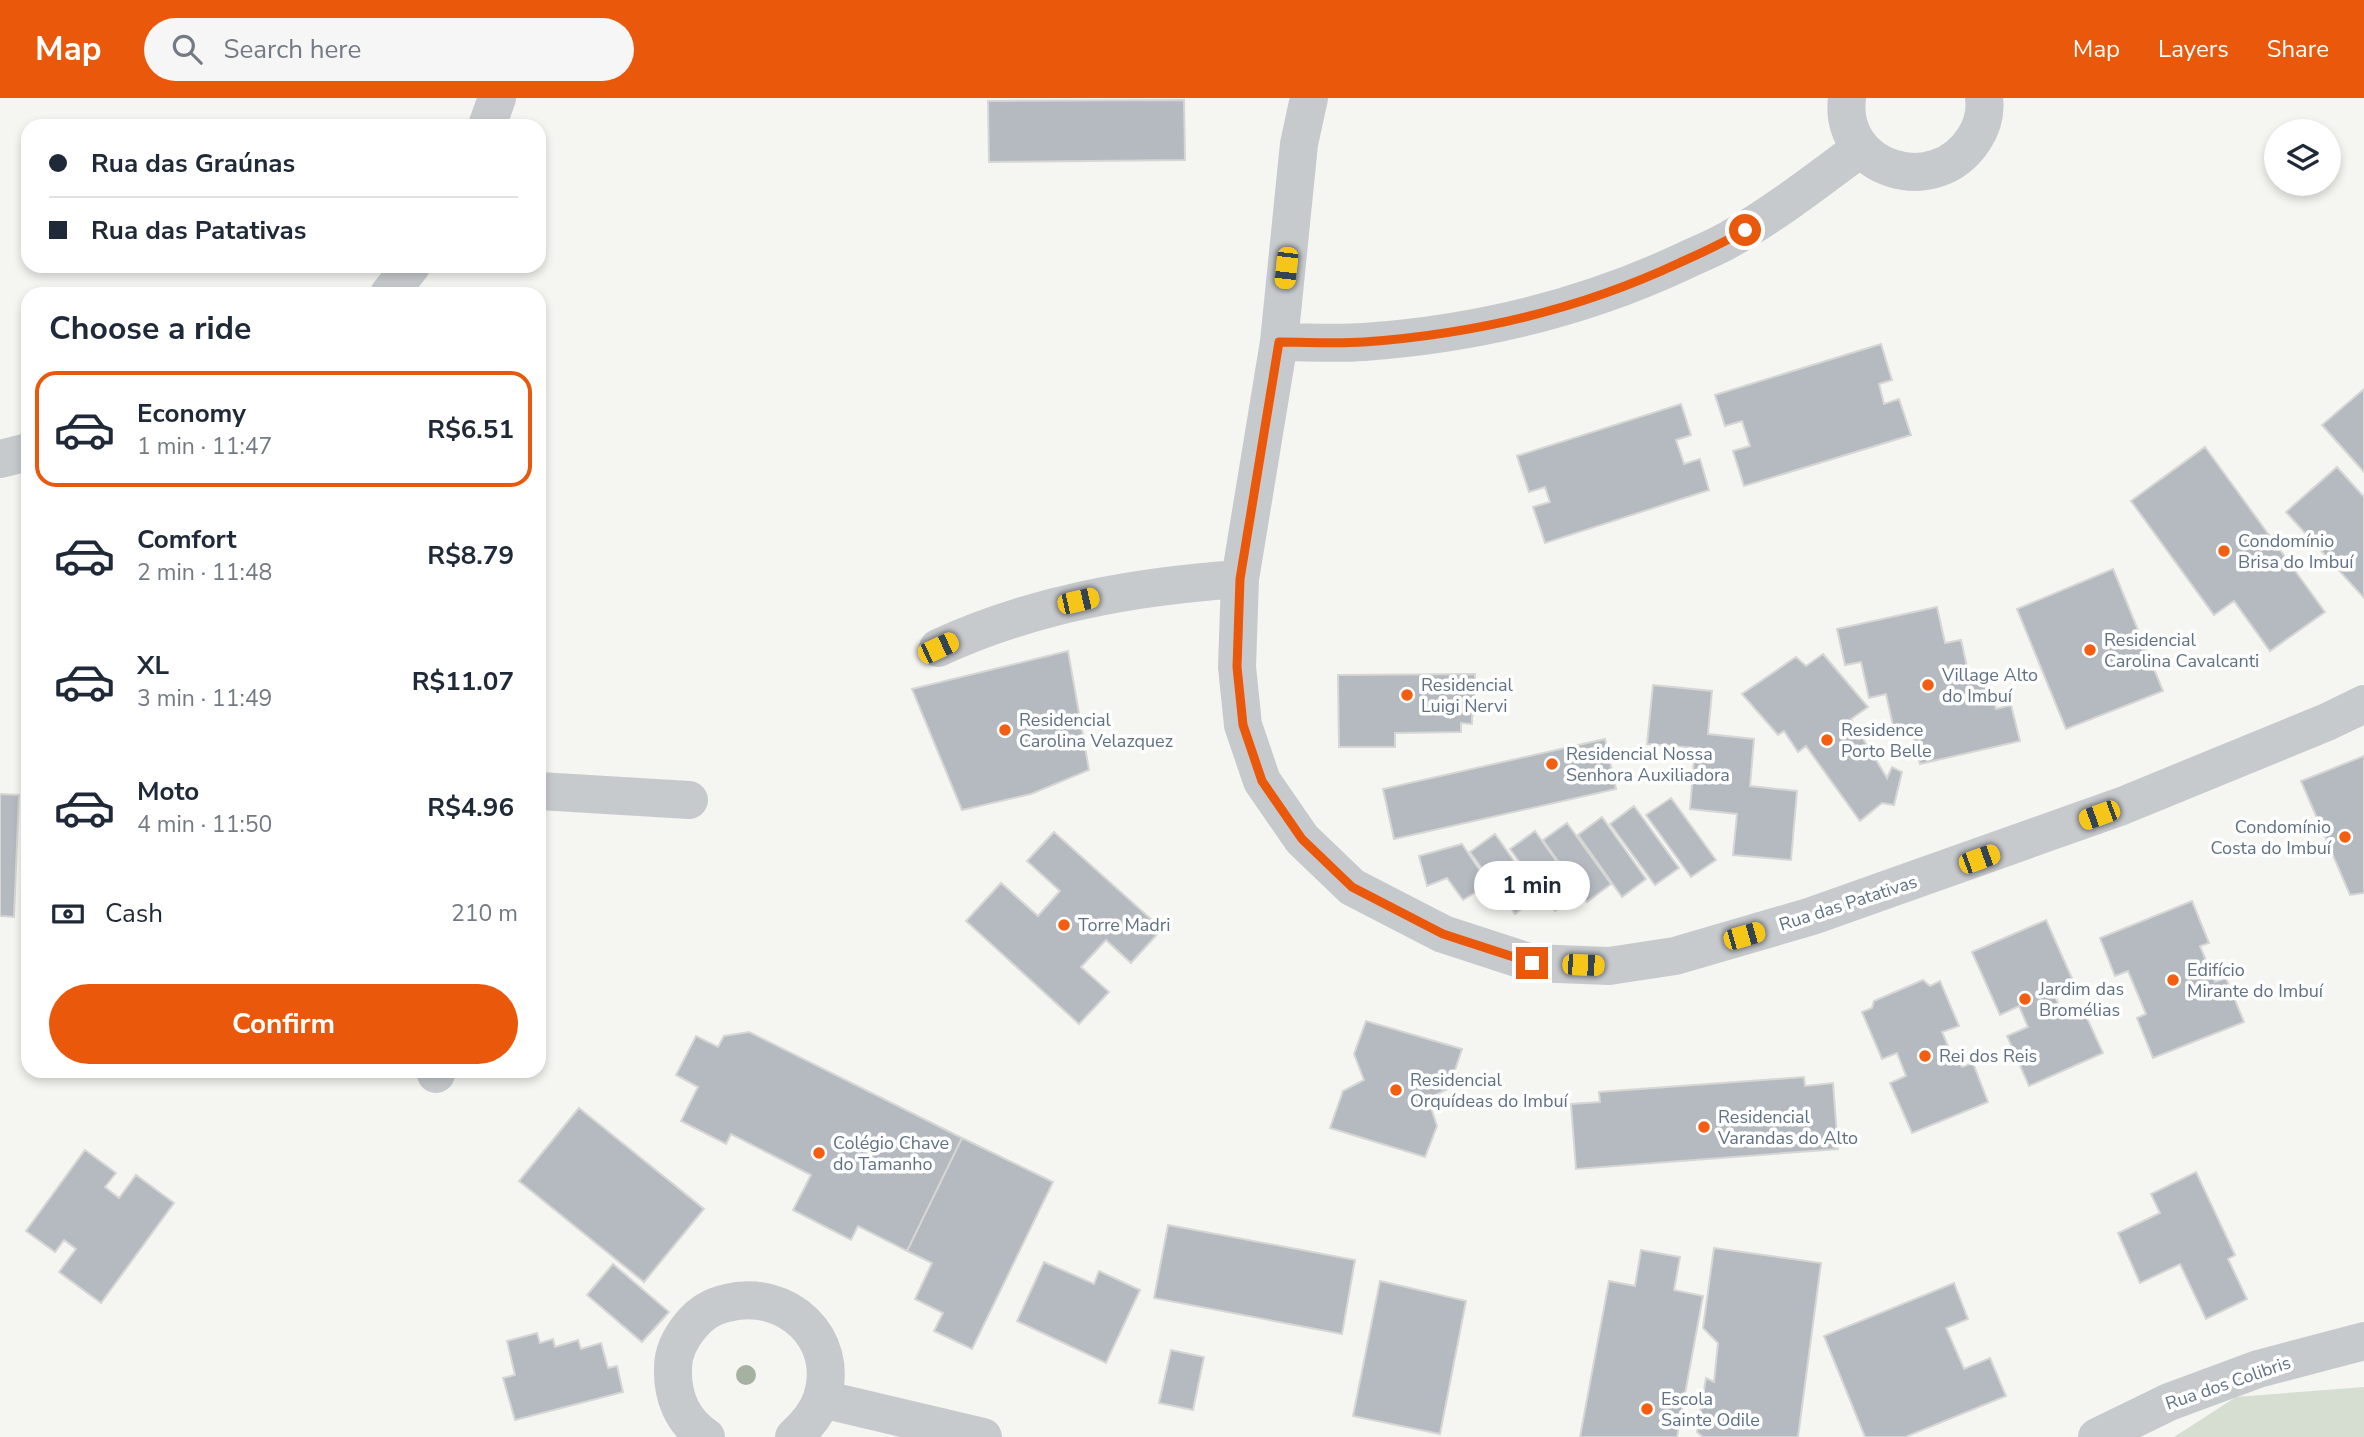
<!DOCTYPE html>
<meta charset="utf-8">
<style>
:root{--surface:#fff;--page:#f6f6f7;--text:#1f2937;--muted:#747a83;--line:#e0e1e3;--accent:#ea580c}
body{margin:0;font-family:"Nunito Sans",sans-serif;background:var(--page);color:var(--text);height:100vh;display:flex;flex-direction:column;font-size:26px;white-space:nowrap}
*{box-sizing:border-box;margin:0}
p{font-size:23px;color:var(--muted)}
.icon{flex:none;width:38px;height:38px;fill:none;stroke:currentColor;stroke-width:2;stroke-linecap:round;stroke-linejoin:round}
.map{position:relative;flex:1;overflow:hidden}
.side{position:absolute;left:21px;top:189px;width:525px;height:791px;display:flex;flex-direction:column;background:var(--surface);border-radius:21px;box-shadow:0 4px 10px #0003}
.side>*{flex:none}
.banner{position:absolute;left:21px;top:21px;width:525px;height:154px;border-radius:21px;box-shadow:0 4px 10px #0003;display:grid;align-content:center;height:154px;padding:0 28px;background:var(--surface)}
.fabs{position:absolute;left:2264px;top:21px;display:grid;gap:14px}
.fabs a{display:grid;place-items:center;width:77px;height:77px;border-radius:50%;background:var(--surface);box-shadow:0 4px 10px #0003;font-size:35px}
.end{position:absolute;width:32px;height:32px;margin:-16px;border:9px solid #ea580c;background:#fff;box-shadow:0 0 0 4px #fff}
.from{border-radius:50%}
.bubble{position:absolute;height:49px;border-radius:24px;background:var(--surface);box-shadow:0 4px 10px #0003;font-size:23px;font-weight:700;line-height:49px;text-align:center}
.car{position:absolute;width:21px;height:42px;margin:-21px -10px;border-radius:9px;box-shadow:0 0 5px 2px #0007;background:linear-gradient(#f5c518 24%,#345 0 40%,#f5c518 0 76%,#345 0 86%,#f5c518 0)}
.banner b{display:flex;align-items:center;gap:24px;height:66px;font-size:26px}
.banner b+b{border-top:2px solid var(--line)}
.banner i{width:18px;height:18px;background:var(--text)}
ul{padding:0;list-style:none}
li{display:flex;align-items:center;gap:21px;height:116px;margin:0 14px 10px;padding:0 14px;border:4px solid transparent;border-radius:21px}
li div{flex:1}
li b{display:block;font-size:26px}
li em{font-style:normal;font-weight:700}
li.current{border-color:var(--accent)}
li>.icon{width:63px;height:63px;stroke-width:1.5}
h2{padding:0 28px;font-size:32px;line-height:84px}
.pay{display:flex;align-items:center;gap:18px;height:77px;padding:0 28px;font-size:26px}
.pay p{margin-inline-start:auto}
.action{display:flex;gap:14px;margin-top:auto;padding:14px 28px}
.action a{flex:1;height:80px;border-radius:42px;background:var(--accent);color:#fff;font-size:28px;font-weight:700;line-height:80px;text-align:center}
header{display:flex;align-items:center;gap:42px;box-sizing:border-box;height:98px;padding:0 35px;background:var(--accent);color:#fff}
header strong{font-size:33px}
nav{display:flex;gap:38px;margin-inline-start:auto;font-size:24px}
.search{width:490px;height:63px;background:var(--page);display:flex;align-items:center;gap:18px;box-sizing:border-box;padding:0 24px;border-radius:38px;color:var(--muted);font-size:26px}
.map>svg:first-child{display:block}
</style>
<header>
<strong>Map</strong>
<div class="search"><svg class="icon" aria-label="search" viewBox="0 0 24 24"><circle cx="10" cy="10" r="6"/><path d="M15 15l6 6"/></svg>Search here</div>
<nav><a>Map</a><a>Layers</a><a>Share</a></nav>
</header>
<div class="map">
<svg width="2364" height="1339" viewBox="0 0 2364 1339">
<rect width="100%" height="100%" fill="#f5f5f1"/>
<path fill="#d5ded1" d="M2364 1289V1339H2174L2236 1299Z"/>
<path fill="#b4bac0" stroke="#d6d6d4" stroke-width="2" d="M1184 2 1185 62 989 64 988 3Z
M1881 246 1892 282 1879 286 1884 306 1899 301 1911 337 1744 388 1733 353 1750 348 1742 323 1725 328 1715 297Z
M2364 291V374L2322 327Z
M1681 306 1691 337 1676 342 1684 366 1700 361 1709 392 1545 445 1533 409 1550 404 1545 389 1529 394 1517 358Z
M2205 349 2325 514 2270 553 2234 503 2214 517 2131 403Z
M2337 369 2364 399V500L2286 414Z
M2113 471 2163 593 2066 631 2017 511Z
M1937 509 1945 545 1961 542 1969 578 1986 574 1996 611 2011 607 2020 643 1920 666 1912 631 1894 632 1886 596 1869 600 1861 564 1845 567 1837 531Z
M1068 553 1089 672 1031 696 962 712 912 591Z
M1823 556 1868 609 1851 621 1887 680 1892 669 1902 674 1894 707 1882 705 1860 723 1806 648 1798 654 1784 633 1778 637 1742 596 1796 559 1806 568Z
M1475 576V617H1472V626L1461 625V634L1395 635V649H1339L1338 577Z
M1653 587 1712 593 1708 636 1754 641 1750 688 1797 693 1791 762 1733 757 1737 716 1690 711 1695 650 1647 646Z
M1605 641 1616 691 1394 741 1383 691Z
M2364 658V795L2350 797 2301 683Z
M0 696 19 697 14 819 0 818Z
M1671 700 1716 762 1691 779 1646 717Z
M1634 708 1679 770 1655 787 1610 726Z
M1602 719 1646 781 1622 799 1578 737Z
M1567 725 1611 786 1587 804 1543 742Z
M1535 733 1579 795 1555 813 1510 751Z
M1054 734 1162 831 1131 865 1106 842 1081 869 1109 894 1079 926 966 823 1001 785 1038 818 1060 793 1027 763Z
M1495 736 1539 798 1515 816 1470 754Z
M1462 746 1489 786 1463 802 1447 780 1427 788 1419 758Z
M2192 803 2209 845 2200 848 2215 884 2226 880 2244 924 2153 960 2137 920 2146 916 2128 873 2115 878 2100 840Z
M2046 822 2075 887 2054 895 2062 915 2081 907 2103 955 2029 988 2007 938 2028 929 2019 908 2000 917 1972 854Z
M1923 882 1930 888 1940 883 1959 928 1942 934 1955 964 1960 962 1962 969 1973 965 1988 1004 1912 1035 1890 985 1906 978 1897 955 1882 961 1862 914 1872 910 1874 903Z
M1366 923 1462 951 1449 990 1428 1001 1437 1028 1425 1059 1330 1030 1343 993 1364 982 1354 956Z
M749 934 962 1040 907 1153 858 1128 851 1142 793 1112 811 1077 731 1036 726 1046 681 1023 698 989 676 977 696 938 718 949 724 938Z
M1804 979 1805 988 1833 985 1838 1051 1576 1071 1571 1006 1600 1004 1599 994Z
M579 1010 704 1111 644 1184 519 1083Z
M962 1040 1053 1084 972 1251 934 1233 943 1215 915 1201 932 1165 907 1153Z
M85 1052 116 1075 105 1089 119 1100 136 1077 174 1105 101 1205 59 1174 76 1151 64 1142 55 1154 26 1133Z
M2196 1074 2235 1157 2228 1161 2247 1201 2206 1221 2180 1166 2140 1185 2118 1135 2160 1115 2151 1096Z
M1168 1127 1355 1162 1342 1236 1154 1200Z
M1714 1150 1821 1165 1798 1339H1703L1697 1334 1706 1280 1714 1284 1718 1245 1703 1230Z
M1641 1152 1680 1159 1674 1192 1703 1198 1677 1339H1580L1609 1183 1635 1188Z
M1044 1164 1094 1186 1099 1173 1140 1192 1106 1265 1017 1223Z
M613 1166 669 1214 642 1244 587 1197Z
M1380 1183 1466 1203 1440 1336 1353 1318Z
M1954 1185 1968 1221 1946 1230 1964 1271 1990 1260 2006 1298 1905 1339H1865L1824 1238Z
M537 1235 540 1245 553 1241 555 1249 578 1242 581 1251 601 1245 608 1270 617 1268 623 1294 515 1322 503 1280 515 1277 507 1243Z
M1171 1252 1204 1259 1193 1312 1159 1305Z"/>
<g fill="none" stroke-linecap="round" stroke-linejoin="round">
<path stroke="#c7cacd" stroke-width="38" d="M1309 0 1299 46 1279 244 1240 481 1237 569 1243 627 1262 683 1302 741 1352 789 1443 836 1532 865 1609 868 1675 858 1812 818 2122 708 2327 624 2364 606
M1847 0C1838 72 1935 102 1974 41 1982 29 1986 15 1984 0
M487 28 497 0
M389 196 411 168
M1279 244C1307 244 1336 246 1364 244 1475 236 1581 211 1682 164 1698 156 1715 150 1730 141 1777 114 1818 82 1861 50
M0 361 28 354
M938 550C1033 506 1137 488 1240 481
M539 693 689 702
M435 973 436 976
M822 1301 983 1339
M706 1339C682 1323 672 1298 673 1270 673 1254 681 1239 691 1227 700 1216 713 1208 727 1205 786 1190 841 1240 822 1300 817 1316 806 1328 794 1339
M2097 1339 2169 1304 2258 1271 2364 1243"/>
</g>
<circle fill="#a5b2a1" cx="746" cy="1277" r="10"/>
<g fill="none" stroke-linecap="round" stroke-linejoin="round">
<path stroke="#ea580c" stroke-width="9" d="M1532 865 1443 836 1352 789 1302 741 1262 683 1243 627 1237 569 1240 481 1279 244C1307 244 1336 246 1364 244 1473 236 1579 212 1679 165 1701 155 1724 145 1745 132"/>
</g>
<g fill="#f55e11" stroke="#fff" stroke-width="2.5">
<circle cx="2224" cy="453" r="7"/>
<circle cx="2090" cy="552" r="7"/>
<circle cx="1928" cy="587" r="7"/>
<circle cx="1407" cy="597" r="7"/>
<circle cx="1005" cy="632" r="7"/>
<circle cx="1827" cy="642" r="7"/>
<circle cx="1552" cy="666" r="7"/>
<circle cx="2345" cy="739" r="7"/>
<circle cx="1064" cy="827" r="7"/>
<circle cx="2173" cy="882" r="7"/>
<circle cx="2025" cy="901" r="7"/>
<circle cx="1925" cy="958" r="7"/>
<circle cx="1396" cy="992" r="7"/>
<circle cx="1704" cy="1029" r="7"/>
<circle cx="819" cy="1055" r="7"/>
<circle cx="1647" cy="1311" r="7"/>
</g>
<g text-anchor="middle" stroke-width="7" stroke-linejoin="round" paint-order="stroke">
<g font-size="18" fill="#617185" stroke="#fff" text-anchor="start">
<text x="2238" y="449">Condomínio<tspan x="2238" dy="21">Brisa do Imbuí</tspan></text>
<text x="2104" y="548">Residencial<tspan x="2104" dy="21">Carolina Cavalcanti</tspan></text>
<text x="1942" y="583">Village Alto<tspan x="1942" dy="21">do Imbuí</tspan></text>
<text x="1421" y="593">Residencial<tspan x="1421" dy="21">Luigi Nervi</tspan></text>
<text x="1019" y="628">Residencial<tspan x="1019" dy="21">Carolina Velazquez</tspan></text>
<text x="1841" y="638">Residence<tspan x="1841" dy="21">Porto Belle</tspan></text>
<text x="1566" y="662">Residencial Nossa<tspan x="1566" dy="21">Senhora Auxiliadora</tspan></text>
<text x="2331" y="735" text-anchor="end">Condomínio<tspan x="2331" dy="21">Costa do Imbuí</tspan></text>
<text x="1078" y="833">Torre Madri</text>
<text x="2187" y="878">Edifício<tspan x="2187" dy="21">Mirante do Imbuí</tspan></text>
<text x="2039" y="897">Jardim das<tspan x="2039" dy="21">Bromélias</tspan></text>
<text x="1939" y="964">Rei dos Reis</text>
<text x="1410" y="988">Residencial<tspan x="1410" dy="21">Orquídeas do Imbuí</tspan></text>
<text x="1718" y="1025">Residencial<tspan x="1718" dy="21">Varandas do Alto</tspan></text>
<text x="833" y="1051">Colégio Chave<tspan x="833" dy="21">do Tamanho</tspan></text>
<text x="1661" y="1307">Escola<tspan x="1661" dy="21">Sainte Odile</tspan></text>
</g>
<g font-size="18" fill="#617185" stroke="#fff">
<text transform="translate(1848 805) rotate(-18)" y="6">Rua das Patativas</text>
<text transform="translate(2228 1285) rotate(-19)" y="6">Rua dos Colibris</text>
</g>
</g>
</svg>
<div class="fabs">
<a><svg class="icon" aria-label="layers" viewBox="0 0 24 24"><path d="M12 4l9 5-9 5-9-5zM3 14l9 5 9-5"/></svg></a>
</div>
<i class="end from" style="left:1745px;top:132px"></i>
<i class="end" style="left:1532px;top:865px"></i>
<div class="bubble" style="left:1474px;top:763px;width:116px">1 min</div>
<i class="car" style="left:1286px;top:170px;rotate:186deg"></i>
<i class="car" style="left:1078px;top:503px;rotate:77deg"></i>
<i class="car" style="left:938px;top:550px;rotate:65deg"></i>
<i class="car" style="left:2099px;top:717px;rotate:250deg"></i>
<i class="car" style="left:1979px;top:761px;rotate:70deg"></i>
<i class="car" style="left:1744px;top:838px;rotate:74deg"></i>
<i class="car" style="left:1583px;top:867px;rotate:92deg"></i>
<div class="banner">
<b><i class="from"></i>Rua das Graúnas</b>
<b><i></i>Rua das Patativas</b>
</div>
<section class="side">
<h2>Choose a ride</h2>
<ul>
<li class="current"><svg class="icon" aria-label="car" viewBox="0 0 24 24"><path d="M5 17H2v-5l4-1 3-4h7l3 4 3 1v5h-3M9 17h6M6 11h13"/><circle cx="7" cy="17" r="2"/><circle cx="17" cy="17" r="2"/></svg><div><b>Economy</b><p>1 min · 11:47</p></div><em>R$6.51</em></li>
<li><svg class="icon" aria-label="car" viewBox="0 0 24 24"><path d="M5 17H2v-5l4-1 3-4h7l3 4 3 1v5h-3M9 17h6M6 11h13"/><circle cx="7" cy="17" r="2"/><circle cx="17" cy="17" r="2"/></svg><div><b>Comfort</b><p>2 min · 11:48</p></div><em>R$8.79</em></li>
<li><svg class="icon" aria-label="car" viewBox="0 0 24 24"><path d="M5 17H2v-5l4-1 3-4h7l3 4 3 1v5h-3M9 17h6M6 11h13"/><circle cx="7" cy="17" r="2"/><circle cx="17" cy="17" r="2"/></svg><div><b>XL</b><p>3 min · 11:49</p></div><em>R$11.07</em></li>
<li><svg class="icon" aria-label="car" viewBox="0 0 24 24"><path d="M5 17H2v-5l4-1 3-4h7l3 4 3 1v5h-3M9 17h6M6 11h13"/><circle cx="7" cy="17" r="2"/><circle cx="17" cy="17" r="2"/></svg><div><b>Moto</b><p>4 min · 11:50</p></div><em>R$4.96</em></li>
</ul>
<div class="pay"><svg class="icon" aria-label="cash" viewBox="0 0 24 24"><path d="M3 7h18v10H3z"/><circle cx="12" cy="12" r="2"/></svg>Cash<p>210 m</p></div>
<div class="action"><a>Confirm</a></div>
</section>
</div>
